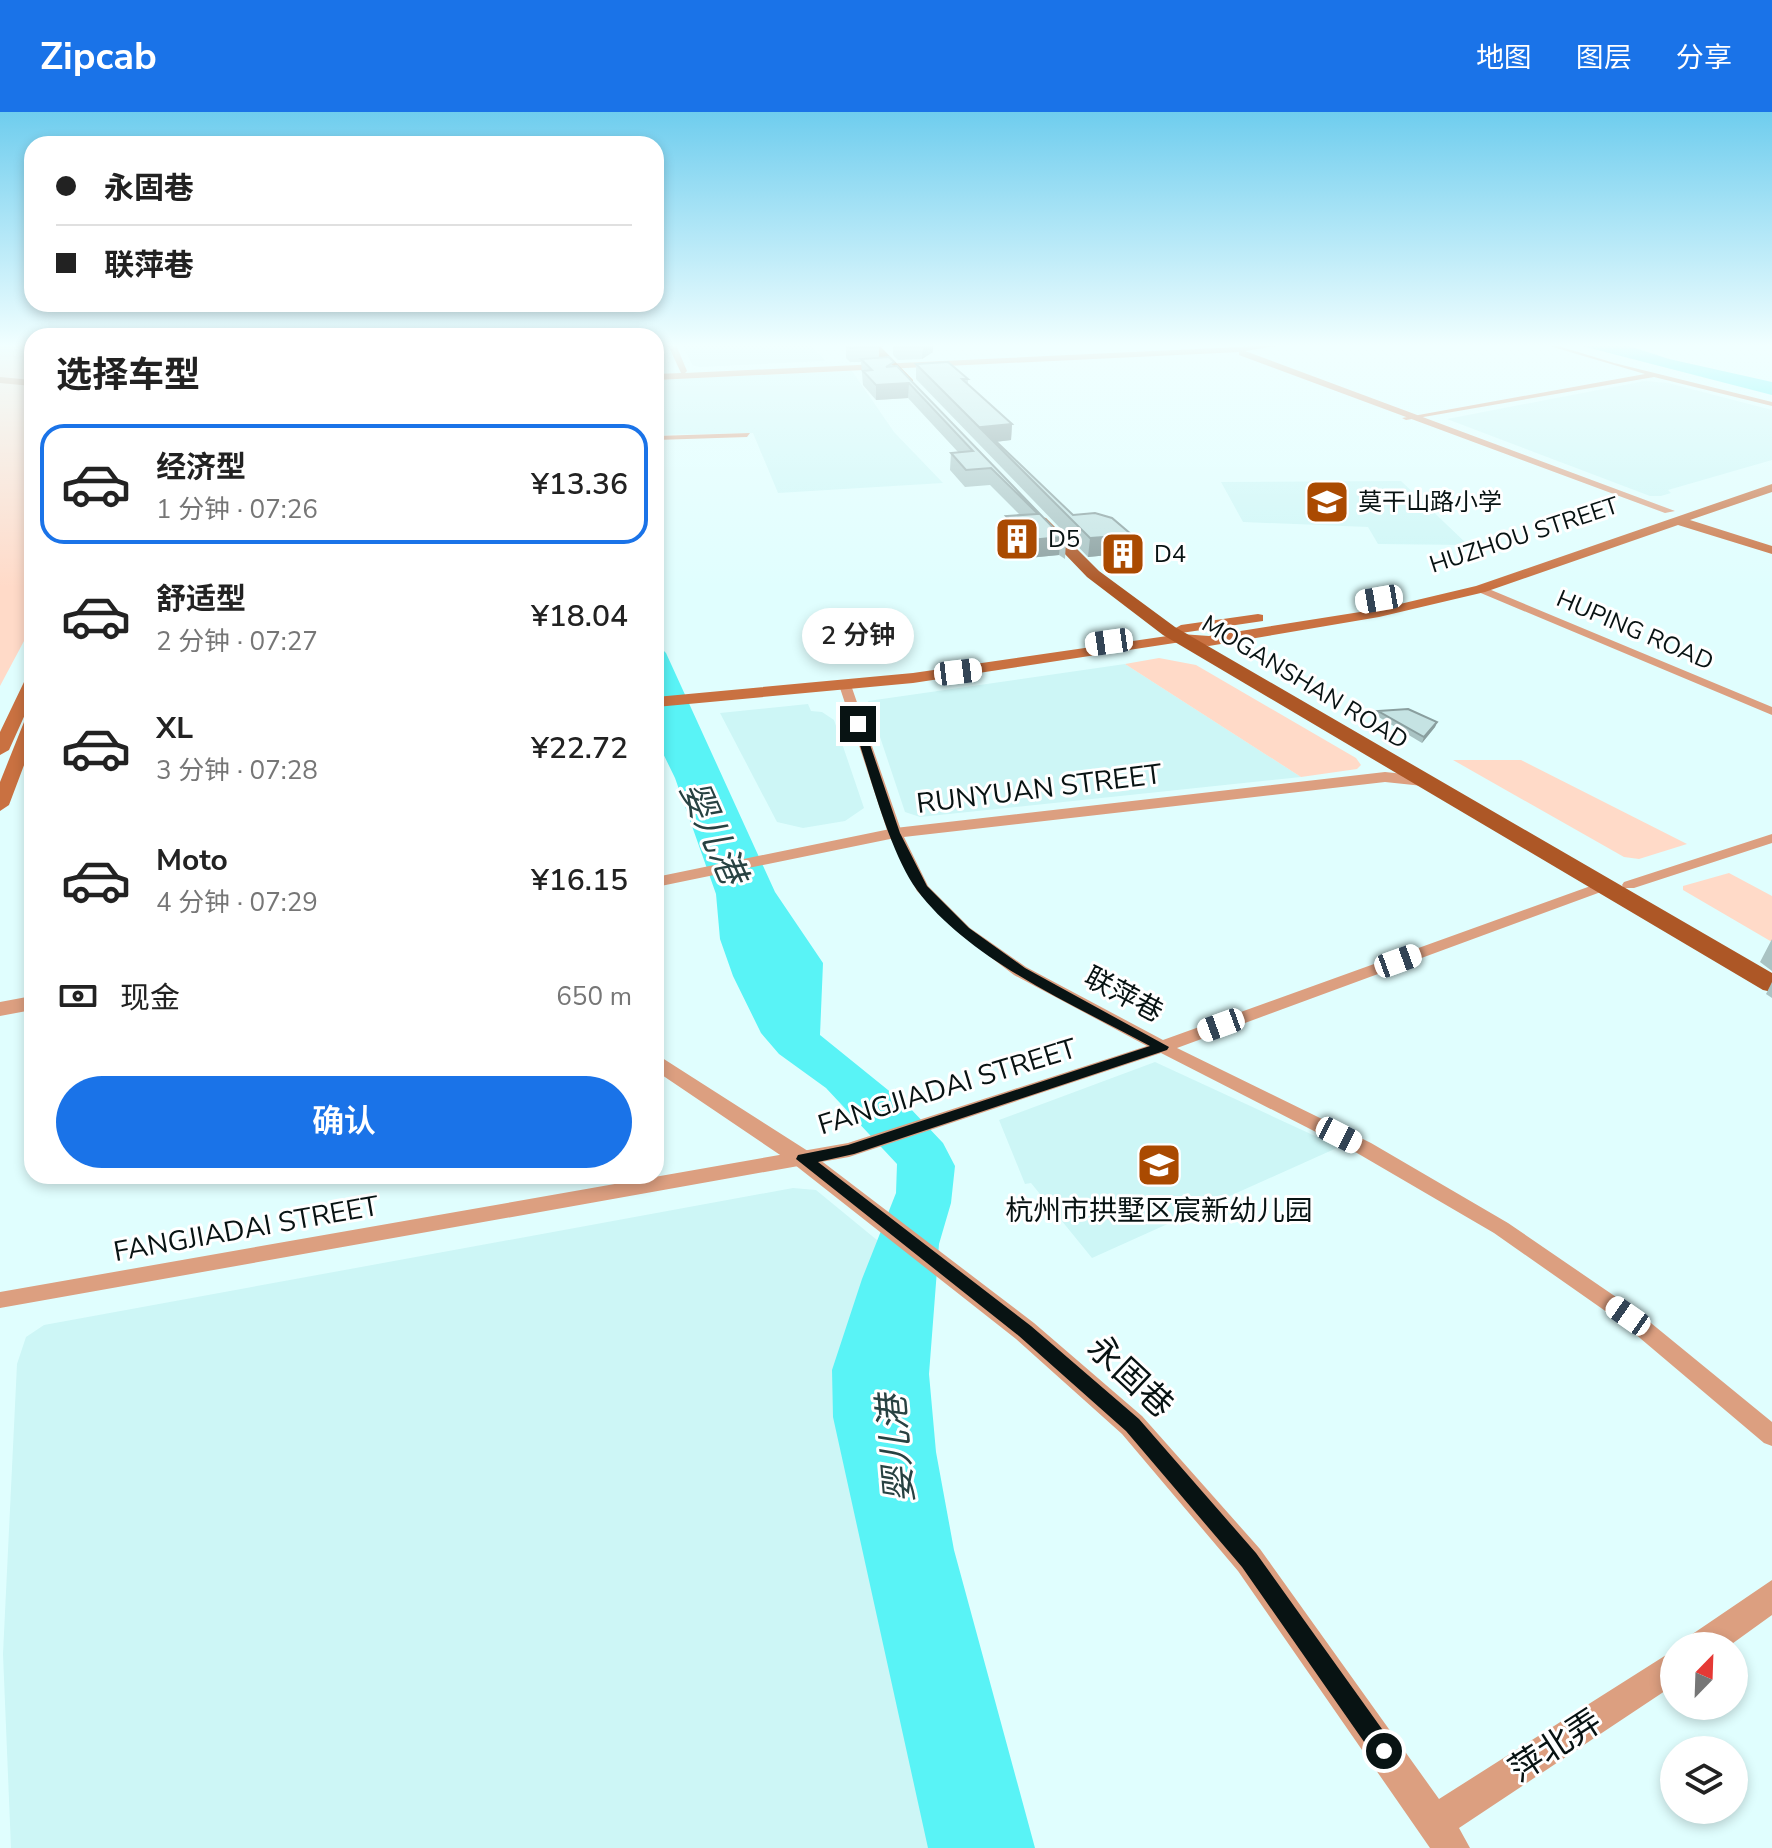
<!DOCTYPE html>
<html lang="zh">
<meta charset="utf-8">
<style>
:root{--surface:#fff;--page:#f6f6f6;--text:#222;--muted:#767676;--line:#e0e0e0;--accent:#1a73e8}
body{margin:0;font-family:"Nunito Sans","Noto Sans SC",sans-serif;background:var(--page);color:var(--text);height:100vh;display:flex;flex-direction:column;font-size:30px;white-space:nowrap}
*{box-sizing:border-box;margin:0}
p{font-size:26px;color:var(--muted)}
.icon{flex:none;width:44px;height:44px;fill:none;stroke:currentColor;stroke-width:2;stroke-linecap:round;stroke-linejoin:round}
.map{position:relative;flex:1;overflow:hidden}
.panel{position:absolute;left:24px;top:216px;width:640px;height:856px;display:flex;flex-direction:column;background:var(--surface);border-radius:24px;box-shadow:0 4px 12px #0003}
.panel>*{flex:none}
.banner{position:absolute;left:24px;top:24px;width:640px;height:176px;border-radius:24px;box-shadow:0 4px 12px #0003;display:grid;align-content:center;height:176px;padding:0 32px;background:var(--surface)}
.needle{width:52px;rotate:23deg}
.fabs{position:absolute;left:1660px;top:1520px;display:grid;gap:16px}
.fabs a{display:grid;place-items:center;width:88px;height:88px;border-radius:50%;background:var(--surface);box-shadow:0 4px 12px #0003;font-size:40px}
.end{position:absolute;width:36px;height:36px;margin:-18px;border:10px solid #081313;background:#fff;box-shadow:0 0 0 4px #fff}
.from{border-radius:50%}
.bubble{position:absolute;height:56px;border-radius:28px;background:var(--surface);box-shadow:0 4px 12px #0003;font-size:26px;font-weight:600;line-height:56px;text-align:center}
.car{position:absolute;width:24px;height:48px;margin:-24px -12px;border-radius:10px;box-shadow:0 0 6px 2px #0007;background:linear-gradient(#fff 24%,#345 0 40%,#fff 0 76%,#345 0 86%,#fff 0)}
.banner b{display:flex;align-items:center;gap:28px;height:76px;font-size:30px}
.banner b+b{border-top:2px solid var(--line)}
.banner i{width:20px;height:20px;background:var(--text)}
ul{padding:0;list-style:none}
li{display:flex;align-items:center;gap:24px;height:120px;margin:0 16px 12px;padding:0 16px;border:4px solid transparent;border-radius:24px}
li div{flex:1}
li b{display:block;font-size:30px}
li em{font-style:normal;font-weight:600}
li.selected{border-color:var(--accent)}
li>.icon{width:72px;height:72px;stroke-width:1.5}
h2{padding:0 32px;font-size:36px;line-height:96px}
.pay{display:flex;align-items:center;gap:20px;height:88px;padding:0 32px;font-size:30px}
.pay p{margin-inline-start:auto}
.button{display:flex;gap:16px;margin-top:auto;padding:16px 32px}
.button a{flex:1;height:92px;border-radius:48px;background:var(--accent);color:#fff;font-size:32px;font-weight:600;line-height:92px;text-align:center}
header{display:flex;align-items:center;gap:48px;box-sizing:border-box;height:112px;padding:0 40px;background:var(--accent);color:#fff}
header strong{font-size:38px}
nav{display:flex;gap:44px;margin-inline-start:auto;font-size:28px}
.map>svg:first-child{display:block}
</style>
<header>
<strong>Zipcab</strong>
<nav><a>地图</a><a>图层</a><a>分享</a></nav>
</header>
<div class="map">
<svg width="1772" height="1736" viewBox="0 0 1772 1736">
<rect width="100%" height="100%" fill="#e0fefe"/>
<path fill="#cdf6f6" d="M683 233H811L825 249 699 255 692 253Z
M852 259 894 320 943 371 778 381 753 321 656 323V268Z
M1645 269 1668 271 1772 298V348L1668 378 1671 381 1661 384H1650L1447 307Z
M1401 369 1468 433 1378 432 1368 415 1243 410 1221 370Z
M1125 552 1301 665 920 705 905 700 868 589Z
M808 592 811 599 822 600 834 608 864 696 845 709 803 716 777 710 720 601Z
M1155 950 1339 1035 1092 1146 1031 1071 1025 1072 999 1008Z
M793 1076 816 1078 894 1142 950 1736H11L3 1542 17 1252 26 1225 44 1213Z"/>
<path fill="#ffdac8" d="M0 233H32V514L0 574Z
M1159 546 1196 553 1356 646 1361 653 1357 657 1301 665 1125 552Z
M1453 648H1521L1687 732 1639 747 1624 745Z
M1729 761 1772 784V830L1683 778V774Z"/>
<path fill="#59f3f6" d="M1578 233H1626L1669 247 1772 270V283Z
M656 531 666 541 775 780 823 851 820 923 909 995 943 1031 955 1054 951 1091 939 1132 929 1262 936 1340 954 1438 1035 1736H928L833 1305 832 1258 862 1167 896 1081 897 1052 826 976 779 942 761 921 733 864 720 827 716 782 675 666 656 627Z"/>
<g fill="none" stroke-linecap="round" stroke-linejoin="round">
<path fill="#dc9f80" fill-rule="evenodd" d="M1546 233H1555L1614 251 1772 290V294L1654 265 1406 308 1402 306 1645 262Z
M750 321 747 325 656 328V324Z
M1476 475H1484L1772 595V603L1476 479Z
M845 570 851 573 902 721 928 774 970 816 1026 855 1163 928 1599 771H1609L1611 774 1609 777 1177 936 1371 1031 1508 1111 1635 1198 1772 1310V1334L1764 1331 1621 1210 1494 1121 1357 1041 1161 941 849 1045 0 1196V1180L848 1031 1147 934 1014 863 960 822 917 779 888 721 839 573Z
M1772 722V731L1634 776H1624L1622 773 1624 770Z"/>
<path fill="#dc9f80" fill-rule="evenodd" d="M668 233H676L687 259 685 261 1282 233 1245 239 1675 399 1665 401 1239 243V240L656 268V262L681 261Z
M0 265 32 268V274L0 271Z
M1385 660 1423 664 1431 669 1423 674 1385 670 895 726 656 775V765L895 716Z
M32 884V898L0 904V890Z
M656 942 811 1041 1034 1211 1142 1304 1260 1437 1439 1687 1674 1538V1573L1459 1716 1470 1736H1430L1238 1459 1122 1322 1016 1227 795 1053 656 959Z
M1772 1468V1503L1729 1534H1686L1691 1523Z"/>
<path fill="#c97141" fill-rule="evenodd" d="M1772 372V380L1690 408 1772 434V442L1678 413 1485 480 1379 505 1209 534 1181 530 913 571 656 595V585L913 561 1181 522 1209 524 1379 497 1476 474Z
M1258 502 1263 503V509L1181 521 1174 517 1181 513Z
M32 565V587L9 638 0 643V620L24 570Z
M32 605V632L9 693 0 699V670L24 610Z"/>
<path fill="#ad5726" fill-rule="evenodd" d="M868 233H879L913 268V272H905Z
M1041 405 1046 406 1099 459 1175 515 1772 861V880L1763 878 1163 523 1087 465 1036 412V406Z"/>
</g>
<path fill="#a9c3c3" d="M846 233H877L879 234V246L894 254 1066 429 1065 447 1059 443 1028 446 1005 423 1006 404 1020 403 990 373 965 375 950 358 951 341 958 340 908 286 876 288 863 273 861 250H850L846 246Z
M893 233H933V240L922 247 898 248 893 243Z
M916 252 968 267V272L1012 312 1011 328 996 330 1073 403 1130 441 1088 445 916 267Z
M1378 599 1437 610 1435 615 1422 631 1377 604Z
M1772 827V859L1760 850Z
M1772 870V886L1766 882Z"/>
<path fill="#8a9f9f" d="M923 233H933V240L922 247Z
M909 271 908 286 876 288V273Z
M1012 312 1011 328 994 330 981 315Z
M1132 423 1130 441 1088 445 1090 426Z
M1061 425 1059 443 1028 446 1030 428Z
M1437 610 1435 615 1422 631 1424 625Z"/>
<path fill="#c5e3e3" stroke="#8a9f9f" stroke-width="2" d="M847 233H877L879 234 850 236Z
M889 245 894 250 886 255 897 254 1066 429 1061 425 1030 428 1006 404 1038 402 991 356 966 358 951 341 973 339 909 271 876 273 863 259 872 258 861 247Z
M948 250 968 267H962L1012 312 981 315 1073 403 1095 401 1112 406 1132 423 1090 426 916 252Z
M1408 597 1437 610 1424 625 1378 599Z"/>
<linearGradient id="sky" x2="0" y2="1"><stop stop-color="#6fcdee"/><stop offset="0.49" stop-color="#f1ffff"/><stop offset="1" stop-color="#f1ffff" stop-opacity="0"/></linearGradient>
<rect width="1772" height="476" fill="url(#sky)"/>
<path fill="#081313" d="M858 609 863 612 900 721 927 774 969 816 1025 856 1169 935 1167 938 854 1042 818 1050 1031 1214 1139 1307 1256 1441 1392 1631 1396 1639 1392 1647 1384 1650 1376 1647 1242 1455 1126 1319 1019 1224 796 1047 798 1043 848 1033 1150 934C1074 893 969 848 917 778 889 740 869 658 853 612Z"/>
<defs>
<g id="school-square" transform="scale(2.3)"><rect x="-9" y="-9" width="18" height="18" rx="4" fill="#aa4a01" stroke="#fff"/><path d="M0-5L7-2L0 1L-7-2ZM-4 1L0 2.5L4 1V4Q0 6-4 4Z" fill="#fff"/></g>
<g id="building-square" transform="scale(2.3)"><rect x="-9" y="-9" width="18" height="18" rx="4" fill="#aa4a01" stroke="#fff"/><path d="M-4-6H4V6H1V3H-1V6H-4ZM-2.5-4.3h1.7v1.8h-1.7ZM.8-4.3h1.7v1.8H.8ZM-2.5-1h1.7V.8h-1.7ZM.8-1h1.7V.8H.8Z" fill="#fff"/></g>
</defs>
<g fill-rule="evenodd">
<use href="#school-square" x="1327" y="390"/>
<use href="#building-square" x="1017" y="427"/>
<use href="#building-square" x="1123" y="442"/>
<use href="#school-square" x="1159" y="1053"/>
</g>
<g text-anchor="middle" stroke-width="6" stroke-linejoin="round" paint-order="stroke">
<g font-size="24" fill="#081313" stroke="#fff" text-anchor="start">
<text x="1358" y="398">莫干山路小学</text>
<text x="1048" y="435">D5</text>
<text x="1154" y="450">D4</text>
</g>
<g font-size="24" fill="#081313" stroke="#fff">
<text transform="translate(1524 423) rotate(-18)" y="8">HUZHOU STREET</text>
<text transform="translate(1635 518) rotate(23)" y="8">HUPING ROAD</text>
<text transform="translate(1305 570) rotate(31)" y="8">MOGANSHAN ROAD</text>
</g>
<g font-size="28" fill="#081313" stroke="#fff">
<text transform="translate(1039 676) rotate(-7)" y="10">RUNYUAN STREET</text>
<text transform="translate(1124 882) rotate(28)" y="10">联萍巷</text>
<text transform="translate(947 974) rotate(-17)" y="10">FANGJIADAI STREET</text>
<text transform="translate(246 1116) rotate(-10)" y="10">FANGJIADAI STREET</text>
</g>
<g font-size="28" fill="#081313" stroke="#fff">
<text x="1159" y="1108">杭州市拱墅区宸新幼儿园</text>
</g>
<g font-size="34" fill="#081313" stroke="#fff">
<text transform="translate(1131 1264) rotate(43)" y="12">永固巷</text>
<text transform="translate(1555 1633) rotate(-33)" y="12">萍北弄</text>
</g>
<g font-size="36" font-style="italic" fill="#284242" stroke="#fff">
<text transform="translate(714 720) rotate(66)" y="13">婴儿港</text>
<text transform="translate(895 1337) rotate(-95)" y="13">婴儿港</text>
</g>
</g>
</svg>
<div class="fabs">
<a><svg class="needle" viewBox="-14 -14 28 28"><path d="M0-13l5 13h-10z" fill="#e53935"/><path d="M0 13l5-13h-10z" fill="#767676"/></svg></a>
<a><svg class="icon" aria-label="layers" viewBox="0 0 24 24"><path d="M12 4l9 5-9 5-9-5zM3 14l9 5 9-5"/></svg></a>
</div>
<i class="end from" style="left:1384px;top:1639px"></i>
<i class="end" style="left:858px;top:612px"></i>
<div class="bubble" style="left:802px;top:496px;width:112px">2 分钟</div>
<i class="car" style="left:1379px;top:487px;rotate:260deg"></i>
<i class="car" style="left:1109px;top:530px;rotate:262deg"></i>
<i class="car" style="left:958px;top:560px;rotate:83deg"></i>
<i class="car" style="left:1398px;top:849px;rotate:70deg"></i>
<i class="car" style="left:1221px;top:913px;rotate:250deg"></i>
<i class="car" style="left:1339px;top:1023px;rotate:117deg"></i>
<i class="car" style="left:1628px;top:1204px;rotate:305deg"></i>
<div class="banner">
<b><i class="from"></i>永固巷</b>
<b><i></i>联萍巷</b>
</div>
<section class="panel">
<h2>选择车型</h2>
<ul>
<li class="selected"><svg class="icon" aria-label="car" viewBox="0 0 24 24"><path d="M5 17H2v-5l4-1 3-4h7l3 4 3 1v5h-3M9 17h6M6 11h13"/><circle cx="7" cy="17" r="2"/><circle cx="17" cy="17" r="2"/></svg><div><b>经济型</b><p>1 分钟 · 07:26</p></div><em>¥13.36</em></li>
<li><svg class="icon" aria-label="car" viewBox="0 0 24 24"><path d="M5 17H2v-5l4-1 3-4h7l3 4 3 1v5h-3M9 17h6M6 11h13"/><circle cx="7" cy="17" r="2"/><circle cx="17" cy="17" r="2"/></svg><div><b>舒适型</b><p>2 分钟 · 07:27</p></div><em>¥18.04</em></li>
<li><svg class="icon" aria-label="car" viewBox="0 0 24 24"><path d="M5 17H2v-5l4-1 3-4h7l3 4 3 1v5h-3M9 17h6M6 11h13"/><circle cx="7" cy="17" r="2"/><circle cx="17" cy="17" r="2"/></svg><div><b>XL</b><p>3 分钟 · 07:28</p></div><em>¥22.72</em></li>
<li><svg class="icon" aria-label="car" viewBox="0 0 24 24"><path d="M5 17H2v-5l4-1 3-4h7l3 4 3 1v5h-3M9 17h6M6 11h13"/><circle cx="7" cy="17" r="2"/><circle cx="17" cy="17" r="2"/></svg><div><b>Moto</b><p>4 分钟 · 07:29</p></div><em>¥16.15</em></li>
</ul>
<div class="pay"><svg class="icon" aria-label="cash" viewBox="0 0 24 24"><path d="M3 7h18v10H3z"/><circle cx="12" cy="12" r="2"/></svg>现金<p>650 m</p></div>
<div class="button"><a>确认</a></div>
</section>
</div>
